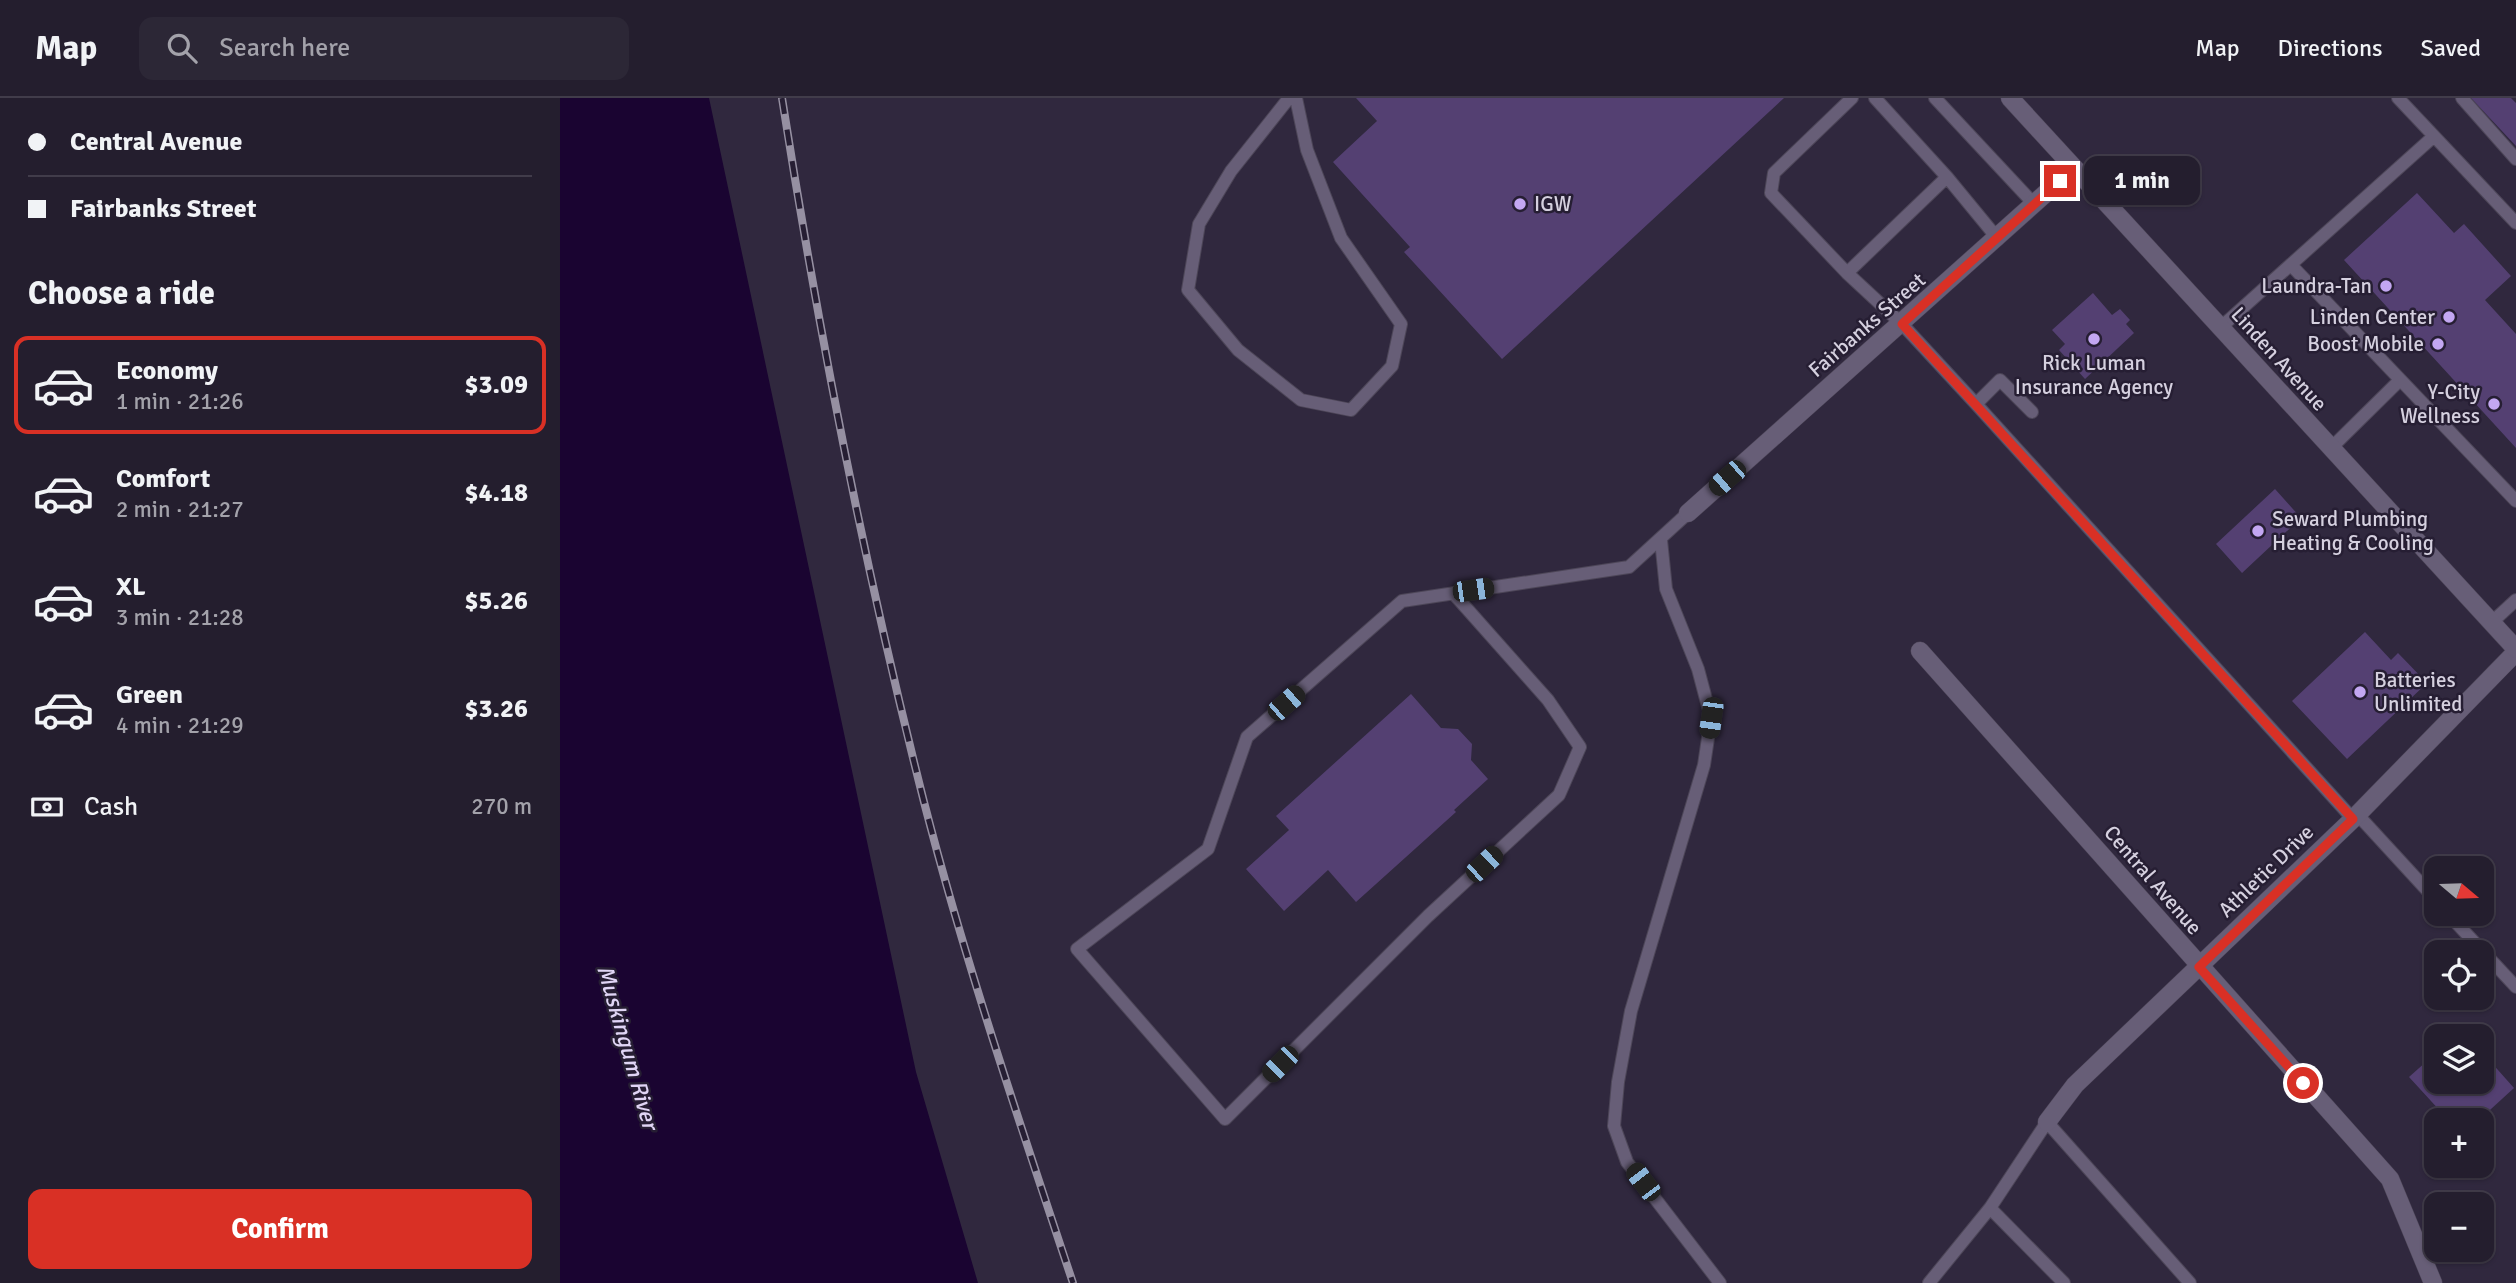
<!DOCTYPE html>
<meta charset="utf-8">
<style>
:root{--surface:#241e2e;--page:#2c2736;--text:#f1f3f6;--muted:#a3a2aa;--line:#413c4a;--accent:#d93025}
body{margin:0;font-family:Signika,sans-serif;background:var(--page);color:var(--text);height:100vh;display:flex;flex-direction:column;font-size:26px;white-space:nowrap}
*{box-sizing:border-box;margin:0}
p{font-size:23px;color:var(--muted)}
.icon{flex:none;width:38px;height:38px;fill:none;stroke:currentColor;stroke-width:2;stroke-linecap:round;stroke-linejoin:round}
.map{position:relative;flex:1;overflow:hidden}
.details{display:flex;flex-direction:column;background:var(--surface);width:560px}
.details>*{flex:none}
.banner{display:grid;align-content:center;height:154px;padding:0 28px;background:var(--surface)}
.needle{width:46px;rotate:109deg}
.fabs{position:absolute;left:1864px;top:758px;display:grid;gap:14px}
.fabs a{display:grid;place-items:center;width:70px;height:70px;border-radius:14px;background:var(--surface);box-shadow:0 2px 5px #0004,0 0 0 2px var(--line);font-size:35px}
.end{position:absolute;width:32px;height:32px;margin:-16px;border:9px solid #d93025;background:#fff;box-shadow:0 0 0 4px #fff}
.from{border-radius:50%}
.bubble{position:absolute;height:49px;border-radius:14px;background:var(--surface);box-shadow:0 2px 5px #0004,0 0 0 2px var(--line);font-size:23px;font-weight:700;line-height:49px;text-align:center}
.car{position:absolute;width:21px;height:42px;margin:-21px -10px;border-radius:9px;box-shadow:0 0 5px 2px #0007;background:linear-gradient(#222 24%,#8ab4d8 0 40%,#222 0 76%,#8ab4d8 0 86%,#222 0)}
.banner b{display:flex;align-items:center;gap:24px;height:66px;font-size:26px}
.banner b+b{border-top:2px solid var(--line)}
.banner i{width:18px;height:18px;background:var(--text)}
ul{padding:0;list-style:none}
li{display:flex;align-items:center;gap:21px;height:98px;margin:0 14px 10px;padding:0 14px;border:4px solid transparent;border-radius:14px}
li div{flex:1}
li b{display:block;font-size:26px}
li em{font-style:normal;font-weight:700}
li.current{border-color:var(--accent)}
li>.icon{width:63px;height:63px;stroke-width:1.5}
h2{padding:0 28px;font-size:32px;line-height:84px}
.pay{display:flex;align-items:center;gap:18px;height:77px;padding:0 28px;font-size:26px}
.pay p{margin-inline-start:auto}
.action{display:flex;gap:14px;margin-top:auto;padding:14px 28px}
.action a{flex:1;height:80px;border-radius:14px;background:var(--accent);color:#fff;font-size:28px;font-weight:700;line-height:80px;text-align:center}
header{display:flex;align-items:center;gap:42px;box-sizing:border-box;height:98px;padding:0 35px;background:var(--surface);border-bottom:2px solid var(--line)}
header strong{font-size:33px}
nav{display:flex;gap:38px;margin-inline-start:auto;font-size:24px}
.search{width:490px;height:63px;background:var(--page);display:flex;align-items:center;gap:18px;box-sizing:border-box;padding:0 24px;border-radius:14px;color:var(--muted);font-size:26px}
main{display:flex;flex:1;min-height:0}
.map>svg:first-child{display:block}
</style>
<header>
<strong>Map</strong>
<div class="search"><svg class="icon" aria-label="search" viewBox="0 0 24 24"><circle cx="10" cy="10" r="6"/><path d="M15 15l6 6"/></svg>Search here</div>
<nav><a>Map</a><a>Directions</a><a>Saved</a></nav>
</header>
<main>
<section class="details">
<div class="banner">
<b><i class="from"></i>Central Avenue</b>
<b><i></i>Fairbanks Street</b>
</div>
<h2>Choose a ride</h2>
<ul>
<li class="current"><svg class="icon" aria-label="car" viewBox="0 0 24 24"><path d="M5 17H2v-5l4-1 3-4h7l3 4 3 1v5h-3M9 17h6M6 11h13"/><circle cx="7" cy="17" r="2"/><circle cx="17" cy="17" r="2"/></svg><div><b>Economy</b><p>1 min · 21:26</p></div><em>$3.09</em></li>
<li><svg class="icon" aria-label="car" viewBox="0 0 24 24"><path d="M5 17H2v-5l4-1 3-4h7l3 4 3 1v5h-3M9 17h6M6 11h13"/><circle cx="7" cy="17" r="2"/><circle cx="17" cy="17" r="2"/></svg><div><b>Comfort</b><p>2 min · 21:27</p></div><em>$4.18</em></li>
<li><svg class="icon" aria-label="car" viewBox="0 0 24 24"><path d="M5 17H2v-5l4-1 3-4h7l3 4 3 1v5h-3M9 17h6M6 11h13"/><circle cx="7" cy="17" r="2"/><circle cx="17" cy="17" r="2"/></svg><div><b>XL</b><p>3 min · 21:28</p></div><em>$5.26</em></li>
<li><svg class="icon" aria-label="car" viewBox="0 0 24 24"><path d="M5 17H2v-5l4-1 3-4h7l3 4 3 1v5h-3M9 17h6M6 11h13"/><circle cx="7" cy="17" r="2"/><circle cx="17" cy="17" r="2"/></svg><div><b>Green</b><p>4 min · 21:29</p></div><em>$3.26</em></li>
</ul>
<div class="pay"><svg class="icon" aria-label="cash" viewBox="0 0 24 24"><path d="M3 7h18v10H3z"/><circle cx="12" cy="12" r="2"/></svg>Cash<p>270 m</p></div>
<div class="action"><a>Confirm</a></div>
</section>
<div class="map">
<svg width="1956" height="1185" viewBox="0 0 1956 1185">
<rect width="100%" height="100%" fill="#30283e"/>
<path fill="#1a0431" d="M0 0H149L356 974 418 1185H0Z"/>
<path fill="#544072" d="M796 0H1224L942 261 844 154 850 149 773 64 817 23Z
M1911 0H1951L1956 5V48Z
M1857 95 1894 135 1904 126 1951 178 1925 202 1956 236V350L1784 162Z
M1533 195 1552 217 1560 211 1570 222 1566 226 1574 235 1525 281 1499 252 1505 246 1492 232Z
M1715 391 1741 420 1682 475 1656 446Z
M1805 534 1831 562 1838 555 1867 585 1787 661 1732 603Z
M851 596 881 630 898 631 912 646 911 662 928 681 894 712 896 714 796 804 768 772 724 813 686 771 729 732 716 718Z
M1922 954 1954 990 1919 1022H1892L1884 1013 1882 1015 1849 979 1876 955V984H1922Z"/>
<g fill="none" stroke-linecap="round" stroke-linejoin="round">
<g stroke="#4d4658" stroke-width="14">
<path id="service" d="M729 0 671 73 639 126 628 192 678 252 741 302 791 312 832 268 841 226 781 140 747 52 736 0
M1292 0 1214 75 1211 95 1287 175 1387 79 1315 0
M1375 0 1475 107
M1838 0 1956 125
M1902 0 1956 61
M1387 79 1438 141
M1731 167 1956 403
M1287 175 1342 226 1416 306 1793 721
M1660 230 1873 39
M1416 306 1440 282 1472 314
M1770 351 1840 282
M1101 442 1106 491 1138 571 1151 620 1144 667 1071 913 1058 984 1054 1028 1067 1064 1160 1185
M893 495 988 602 1020 649 999 697 868 818 665 1021 517 851 648 751 687 639 842 503 1069 469 1128 415
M1931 525 1956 502
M1797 716 1876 802
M1888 816 1956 889
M1430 1110 1504 1185
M1369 1185 1430 1110 1487 1024 1630 1185"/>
</g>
<g stroke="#4d4658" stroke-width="19">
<path id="minor" d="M1128 415 1514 70
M1360 553 1830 1081 1873 1185
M1487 1024 1515 987 1793 721 1956 554"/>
</g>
<g stroke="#4d4658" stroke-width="19">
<path id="secondary" d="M1450 0 1956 551"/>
</g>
<use href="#service" stroke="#675e77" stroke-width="12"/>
<use href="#minor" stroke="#675e77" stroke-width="18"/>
<use href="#secondary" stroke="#675e77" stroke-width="18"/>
<g stroke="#9690a2" stroke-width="8">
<path id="rail" d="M222 0C259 237 305 471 364 704 406 867 460 1026 513 1185"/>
</g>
<use href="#rail" stroke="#261e33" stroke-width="5" stroke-dasharray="16" stroke-linecap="butt"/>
</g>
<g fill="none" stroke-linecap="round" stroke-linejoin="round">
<path stroke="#d93025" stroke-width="9" d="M1500 83 1342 226 1793 721 1639 869 1743 985"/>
</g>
<g fill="#c3a7f2" stroke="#261e33" stroke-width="2.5">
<circle cx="960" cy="106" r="7"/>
<circle cx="1826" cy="188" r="7"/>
<circle cx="1889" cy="219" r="7"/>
<circle cx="1534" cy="241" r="7"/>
<circle cx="1878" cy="246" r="7"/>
<circle cx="1934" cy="306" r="7"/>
<circle cx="1698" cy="433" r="7"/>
<circle cx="1800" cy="594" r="7"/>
</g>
<g text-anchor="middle" stroke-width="5" stroke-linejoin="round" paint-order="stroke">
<g font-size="21" fill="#d5d0df" stroke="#261e33" text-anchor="end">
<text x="974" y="113" text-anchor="start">IGW</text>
<text x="1812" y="195">Laundra-Tan</text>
<text x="1875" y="226">Linden Center</text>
<text x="1864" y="253">Boost Mobile</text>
<text x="1534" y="272" text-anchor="middle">Rick Luman<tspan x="1534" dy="24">Insurance Agency</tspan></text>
<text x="1920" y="301">Y-City<tspan x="1920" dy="24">Wellness</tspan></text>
<text x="1712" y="428" text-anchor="start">Seward Plumbing<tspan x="1712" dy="24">Heating &amp; Cooling</tspan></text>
<text x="1814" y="589" text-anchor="start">Batteries<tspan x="1814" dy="24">Unlimited</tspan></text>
</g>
<g font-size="21" fill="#d5d0df" stroke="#261e33">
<text transform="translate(1307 227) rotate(-41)" y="7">Fairbanks Street</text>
<text transform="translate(1719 261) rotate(48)" y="7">Linden Avenue</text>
<text transform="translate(1706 773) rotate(-44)" y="7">Athletic Drive</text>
<text transform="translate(1593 782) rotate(49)" y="7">Central Avenue</text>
</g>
<g font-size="23" font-style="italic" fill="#e0d5f5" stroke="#261e33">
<text transform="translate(68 949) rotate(74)" y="8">Muskingum River</text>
</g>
</g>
</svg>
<div class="fabs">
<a><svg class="needle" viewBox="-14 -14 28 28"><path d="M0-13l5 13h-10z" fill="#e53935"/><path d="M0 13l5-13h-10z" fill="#a3a2aa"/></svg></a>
<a><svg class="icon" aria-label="locate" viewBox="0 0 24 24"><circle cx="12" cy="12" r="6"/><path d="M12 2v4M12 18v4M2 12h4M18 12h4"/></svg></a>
<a><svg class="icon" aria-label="layers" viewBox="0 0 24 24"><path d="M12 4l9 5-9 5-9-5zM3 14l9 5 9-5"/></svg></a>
<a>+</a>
<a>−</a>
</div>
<i class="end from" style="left:1743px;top:985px"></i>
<i class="end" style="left:1500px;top:83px"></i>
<div class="bubble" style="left:1524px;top:58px;width:116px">1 min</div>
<i class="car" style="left:1167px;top:380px;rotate:229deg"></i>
<i class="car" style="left:913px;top:492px;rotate:82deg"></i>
<i class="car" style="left:726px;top:605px;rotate:49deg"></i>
<i class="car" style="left:1151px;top:620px;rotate:188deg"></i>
<i class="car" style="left:924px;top:766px;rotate:47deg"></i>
<i class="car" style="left:720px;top:966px;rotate:225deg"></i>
<i class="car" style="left:1083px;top:1084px;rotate:323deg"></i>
</div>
</main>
